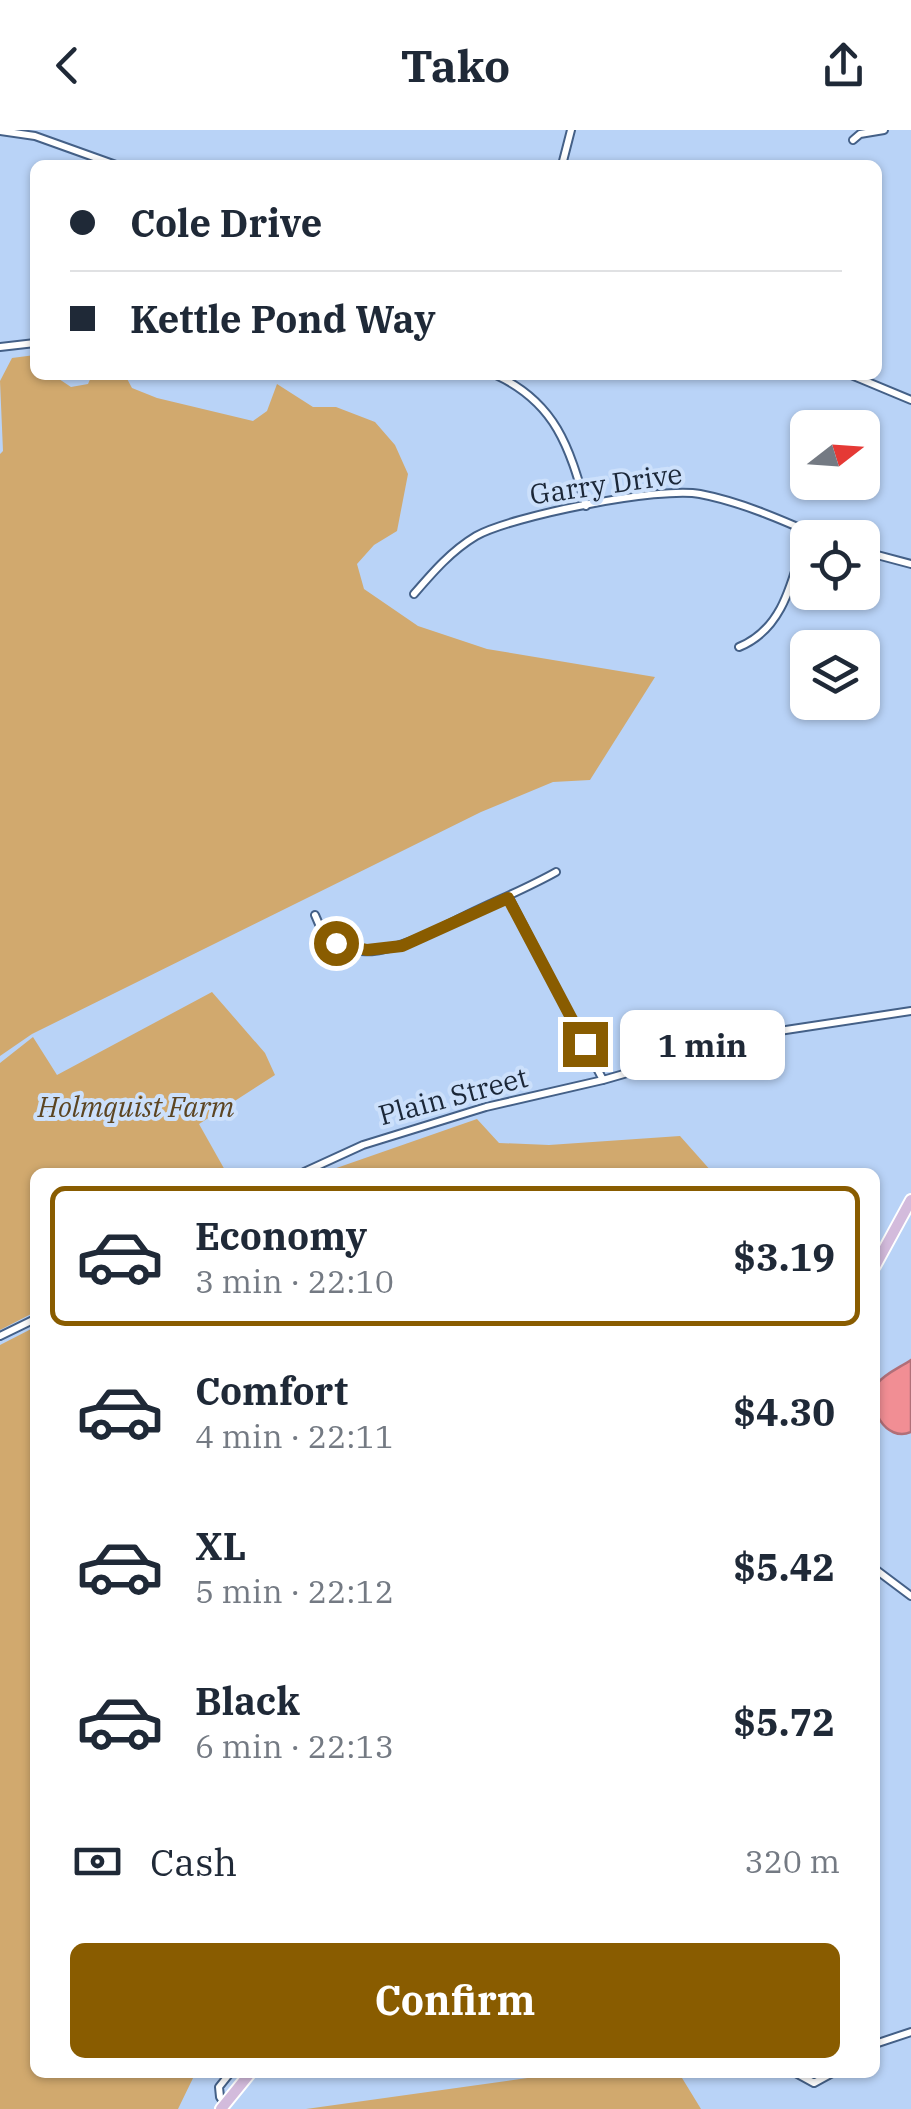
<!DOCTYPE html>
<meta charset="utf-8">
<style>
:root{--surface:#fff;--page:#f2f2f3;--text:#1f2937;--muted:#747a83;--line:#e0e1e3;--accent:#895c00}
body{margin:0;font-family:"IBM Plex Serif",serif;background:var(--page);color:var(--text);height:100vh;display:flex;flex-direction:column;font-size:38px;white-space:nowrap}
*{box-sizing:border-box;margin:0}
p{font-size:32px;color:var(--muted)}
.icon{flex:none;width:55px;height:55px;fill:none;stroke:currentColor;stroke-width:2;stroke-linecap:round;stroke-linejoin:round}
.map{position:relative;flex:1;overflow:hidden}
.details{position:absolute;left:30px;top:1038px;width:850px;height:910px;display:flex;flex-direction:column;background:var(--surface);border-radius:15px;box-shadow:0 2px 8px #0004}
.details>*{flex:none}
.guide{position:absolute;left:30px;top:30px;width:852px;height:220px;border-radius:15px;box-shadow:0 2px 8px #0004;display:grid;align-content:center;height:220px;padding:0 40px;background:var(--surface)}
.needle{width:65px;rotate:73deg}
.buttons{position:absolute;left:790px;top:280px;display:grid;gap:20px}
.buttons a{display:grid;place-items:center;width:90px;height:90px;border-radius:15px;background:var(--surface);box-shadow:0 2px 8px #0004;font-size:50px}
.end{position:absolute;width:45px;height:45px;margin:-22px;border:12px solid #895c00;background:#fff;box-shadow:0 0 0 5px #fff}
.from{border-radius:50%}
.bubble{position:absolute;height:70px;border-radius:15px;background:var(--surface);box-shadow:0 2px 8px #0004;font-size:32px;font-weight:700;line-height:70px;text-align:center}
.guide b{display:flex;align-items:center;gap:35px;height:95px;font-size:38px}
.guide b+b{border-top:2px solid var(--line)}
.guide i{width:25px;height:25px;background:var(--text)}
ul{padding:18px 0 0;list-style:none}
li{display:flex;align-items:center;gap:30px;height:140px;margin:0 20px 15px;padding:0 20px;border:5px solid transparent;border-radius:15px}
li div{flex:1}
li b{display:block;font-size:38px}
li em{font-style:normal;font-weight:700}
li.on{border-color:var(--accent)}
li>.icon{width:90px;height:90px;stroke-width:1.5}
.pay{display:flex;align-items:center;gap:25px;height:110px;padding:0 40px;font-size:38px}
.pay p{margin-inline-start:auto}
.primary-button{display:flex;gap:20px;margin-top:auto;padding:20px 40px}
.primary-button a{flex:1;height:115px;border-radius:15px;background:var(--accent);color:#fff;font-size:40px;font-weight:700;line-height:115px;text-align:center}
header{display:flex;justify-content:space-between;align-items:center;height:130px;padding:0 40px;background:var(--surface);font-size:45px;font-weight:700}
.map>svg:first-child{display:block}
</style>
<header><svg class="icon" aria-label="back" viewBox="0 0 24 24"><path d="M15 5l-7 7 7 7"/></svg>Tako<svg class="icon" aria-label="share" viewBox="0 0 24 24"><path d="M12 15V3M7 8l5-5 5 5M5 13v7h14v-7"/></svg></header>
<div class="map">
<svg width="911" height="1979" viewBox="0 0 911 1979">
<rect width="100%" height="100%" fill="#b9d3f7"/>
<path fill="#d1a96e" d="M35 225V245H53L71 257 88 254 92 245H125L132 258 157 268 253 291 267 281 277 254 313 277H336L375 292 395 315 408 344 397 401 374 415 357 434 364 459 418 496 487 519 655 547 590 650 553 652 481 682 32 904 0 926V324L3 321 0 251 12 228Z
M212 862 265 923 275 945 199 994 226 1042H35V1182L0 1200V933L33 907 57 945Z
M477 989 499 1013 549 1015 680 1006 712 1042H325Z
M35 1197V1942L182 1943 194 1946 178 1979H0V1215Z
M563 1943H679L701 1979H306Z"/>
<path fill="#f18e94" stroke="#b16f78" stroke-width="2.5" d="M911 1230V1302C886 1313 865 1276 877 1254 884 1244 901 1237 911 1230Z"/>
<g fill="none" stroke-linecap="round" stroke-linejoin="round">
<g stroke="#446087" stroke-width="10">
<path id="minor" d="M0 1 35 6 116 35
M853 10 860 4 884 0
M562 35 571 0
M0 217 35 213
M496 245C556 273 569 317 586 376
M851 245 911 270
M862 421 911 434
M414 464C433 442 451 421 476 406 511 386 661 356 700 364 742 372 784 391 823 408
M739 517C786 498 793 445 807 401
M509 768 603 950
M315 785C339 851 416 811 457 790 490 773 524 760 556 742
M304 1042 363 1015 486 977 603 950 766 903 911 881
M0 1206 35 1189
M875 1439 911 1466
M875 1914 911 1902
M794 1942 814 1953 834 1942
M225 1974 220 1967 219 1957 231 1942"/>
</g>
<g stroke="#fff" stroke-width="14">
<path id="primary" d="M875 1136 911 1070
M221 1979 251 1942"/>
</g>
<use href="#minor" stroke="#fff" stroke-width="6"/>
<use href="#primary" stroke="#d3bbdc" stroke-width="10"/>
</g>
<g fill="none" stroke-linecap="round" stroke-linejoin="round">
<path stroke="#895c00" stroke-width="12" d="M336 813 367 820 402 816 508 768 585 914"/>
</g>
<g text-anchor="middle" stroke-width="8" stroke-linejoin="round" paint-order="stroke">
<g font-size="28" fill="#1b2738" stroke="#cce0fb">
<text transform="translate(606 354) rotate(-8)" y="10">Garry Drive</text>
<text transform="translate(453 966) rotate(-15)" y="10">Plain Street</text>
</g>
<g font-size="28" font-style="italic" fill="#5c4522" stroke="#cce0fb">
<text x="136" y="987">Holmquist Farm</text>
</g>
</g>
</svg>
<div class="buttons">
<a><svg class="needle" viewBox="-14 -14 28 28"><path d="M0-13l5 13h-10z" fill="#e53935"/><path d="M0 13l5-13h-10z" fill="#747a83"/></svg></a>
<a><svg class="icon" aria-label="locate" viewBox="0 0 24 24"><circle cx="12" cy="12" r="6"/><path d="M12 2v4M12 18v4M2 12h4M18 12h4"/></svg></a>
<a><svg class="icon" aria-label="layers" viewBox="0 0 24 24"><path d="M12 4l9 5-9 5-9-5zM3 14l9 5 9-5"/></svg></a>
</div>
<i class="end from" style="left:336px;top:813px"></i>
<i class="end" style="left:585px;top:914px"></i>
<div class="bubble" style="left:620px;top:880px;width:165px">1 min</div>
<div class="guide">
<b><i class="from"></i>Cole Drive</b>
<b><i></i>Kettle Pond Way</b>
</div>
<section class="details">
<ul>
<li class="on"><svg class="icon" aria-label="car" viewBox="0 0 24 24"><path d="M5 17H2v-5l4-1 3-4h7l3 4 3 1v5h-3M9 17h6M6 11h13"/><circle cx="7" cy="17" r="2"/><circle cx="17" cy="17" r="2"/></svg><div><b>Economy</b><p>3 min · 22:10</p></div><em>$3.19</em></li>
<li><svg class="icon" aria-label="car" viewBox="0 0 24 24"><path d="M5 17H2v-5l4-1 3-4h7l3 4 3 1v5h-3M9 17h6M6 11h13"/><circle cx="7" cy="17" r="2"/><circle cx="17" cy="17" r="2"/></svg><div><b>Comfort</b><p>4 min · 22:11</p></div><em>$4.30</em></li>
<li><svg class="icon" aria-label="car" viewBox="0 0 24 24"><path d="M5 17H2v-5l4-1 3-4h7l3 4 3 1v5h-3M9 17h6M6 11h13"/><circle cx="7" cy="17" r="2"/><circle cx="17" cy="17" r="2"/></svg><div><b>XL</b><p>5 min · 22:12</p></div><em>$5.42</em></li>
<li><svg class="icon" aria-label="car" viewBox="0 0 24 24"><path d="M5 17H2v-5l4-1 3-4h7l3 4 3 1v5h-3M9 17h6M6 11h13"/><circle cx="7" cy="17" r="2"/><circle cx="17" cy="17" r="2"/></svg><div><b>Black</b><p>6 min · 22:13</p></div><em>$5.72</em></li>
</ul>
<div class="pay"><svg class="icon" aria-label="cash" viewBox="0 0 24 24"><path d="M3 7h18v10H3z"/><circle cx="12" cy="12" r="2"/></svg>Cash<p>320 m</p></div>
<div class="primary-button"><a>Confirm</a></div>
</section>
</div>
